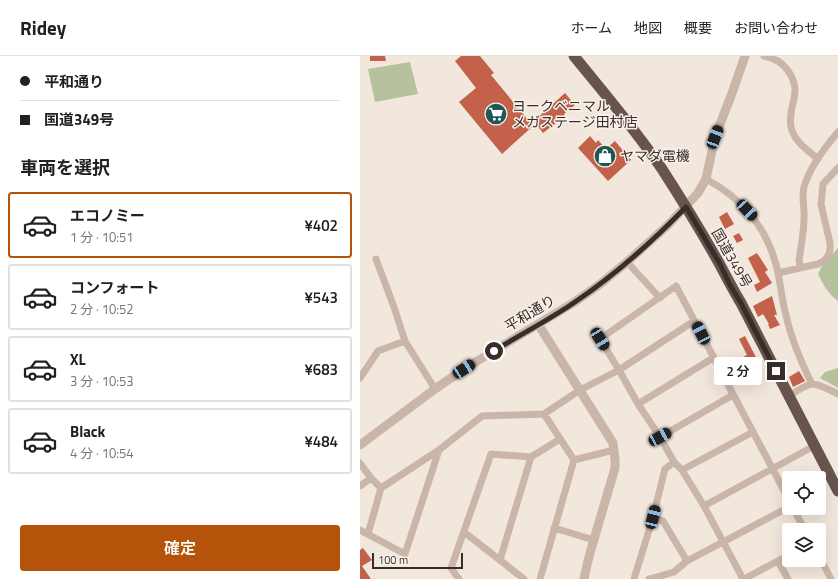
<!DOCTYPE html>
<html lang="ja">
<meta charset="utf-8">
<style>
:root{--surface:#fff;--page:#f6f6f6;--text:#202124;--muted:#757577;--line:#e0e0e0;--accent:#b45309}
body{margin:0;font-family:"Titillium Web","Noto Sans JP",sans-serif;background:var(--page);color:var(--text);height:100vh;display:flex;flex-direction:column;font-size:15px;white-space:nowrap}
*{box-sizing:border-box;margin:0}
p{font-size:13px;color:var(--muted)}
.icon{flex:none;width:22px;height:22px;fill:none;stroke:currentColor;stroke-width:2;stroke-linecap:round;stroke-linejoin:round}
.map{position:relative;flex:1;overflow:hidden}
.details{display:flex;flex-direction:column;background:var(--surface);width:360px}
.details>*{flex:none}
.guide{display:grid;align-content:center;height:88px;padding:0 20px;background:var(--surface)}
.buttons{position:absolute;left:422px;top:415px;display:grid;gap:8px}
.buttons a{display:grid;place-items:center;width:44px;height:44px;border-radius:4px;background:var(--surface);box-shadow:0 4px 16px #0002;font-size:20px}
.scale{position:absolute;left:12px;bottom:10px;width:91px;box-sizing:border-box;padding-left:4px;border:2px solid #372d29;border-top:0;font-size:11px;line-height:14px;white-space:nowrap;color:#372d29;-webkit-text-stroke:3px #f9f1e9;paint-order:stroke}
.end{position:absolute;width:18px;height:18px;margin:-9px;border:5px solid #372d29;background:#fff;box-shadow:0 0 0 2px #fff}
.from{border-radius:50%}
.bubble{position:absolute;height:28px;border-radius:4px;background:var(--surface);box-shadow:0 4px 16px #0002;font-size:13px;font-weight:600;line-height:28px;text-align:center}
.car{position:absolute;width:12px;height:24px;margin:-12px -6px;border-radius:5px;box-shadow:0 0 3px 1px #0007;background:linear-gradient(#222 24%,#8ab4d8 0 40%,#222 0 76%,#8ab4d8 0 86%,#222 0)}
.guide b{display:flex;align-items:center;gap:14px;height:38px;font-size:15px}
.guide b+b{border-top:1px solid var(--line)}
.guide i{width:10px;height:10px;background:var(--text)}
ul{padding:0;list-style:none}
li{display:flex;align-items:center;gap:12px;height:66px;margin:0 8px 6px;padding:0 12px;border:2px solid var(--line);border-radius:4px}
li div{flex:1}
li b{display:block;font-size:15px}
li em{font-style:normal;font-weight:600}
li.on{border-color:var(--accent)}
li>.icon{width:36px;height:36px;stroke-width:1.5}
h2{padding:0 20px;font-size:18px;line-height:48px}
.button{display:flex;gap:8px;margin-top:auto;padding:8px 20px}
.button a{flex:1;height:46px;border-radius:4px;background:var(--accent);color:#fff;font-size:16px;font-weight:600;line-height:46px;text-align:center}
header{display:flex;align-items:center;gap:24px;box-sizing:border-box;height:56px;padding:0 20px;background:var(--surface);border-bottom:1px solid var(--line)}
header strong{font-size:19px}
nav{display:flex;gap:22px;margin-inline-start:auto;font-size:14px}
main{display:flex;flex:1;min-height:0}
.map>svg:first-child{display:block}
</style>
<header>
<strong>Ridey</strong>
<nav><a>ホーム</a><a>地図</a><a>概要</a><a>お問い合わせ</a></nav>
</header>
<main>
<section class="details">
<div class="guide">
<b><i class="from"></i>平和通り</b>
<b><i></i>国道349号</b>
</div>
<h2>車両を選択</h2>
<ul>
<li class="on"><svg class="icon" aria-label="car" viewBox="0 0 24 24"><path d="M5 17H2v-5l4-1 3-4h7l3 4 3 1v5h-3M9 17h6M6 11h13"/><circle cx="7" cy="17" r="2"/><circle cx="17" cy="17" r="2"/></svg><div><b>エコノミー</b><p>1 分 · 10:51</p></div><em>¥402</em></li>
<li><svg class="icon" aria-label="car" viewBox="0 0 24 24"><path d="M5 17H2v-5l4-1 3-4h7l3 4 3 1v5h-3M9 17h6M6 11h13"/><circle cx="7" cy="17" r="2"/><circle cx="17" cy="17" r="2"/></svg><div><b>コンフォート</b><p>2 分 · 10:52</p></div><em>¥543</em></li>
<li><svg class="icon" aria-label="car" viewBox="0 0 24 24"><path d="M5 17H2v-5l4-1 3-4h7l3 4 3 1v5h-3M9 17h6M6 11h13"/><circle cx="7" cy="17" r="2"/><circle cx="17" cy="17" r="2"/></svg><div><b>XL</b><p>3 分 · 10:53</p></div><em>¥683</em></li>
<li><svg class="icon" aria-label="car" viewBox="0 0 24 24"><path d="M5 17H2v-5l4-1 3-4h7l3 4 3 1v5h-3M9 17h6M6 11h13"/><circle cx="7" cy="17" r="2"/><circle cx="17" cy="17" r="2"/></svg><div><b>Black</b><p>4 分 · 10:54</p></div><em>¥484</em></li>
</ul>
<div class="button"><a>確定</a></div>
</section>
<div class="map">
<svg width="478" height="523" viewBox="0 0 478 523">
<rect width="100%" height="100%" fill="#f2e7dd"/>
<path fill="#b6c19d" d="M50 6 58 38 15 46 8 13Z
M478 192V245C468 238 463 228 458 218L462 210Z
M478 312V332L460 322 465 316Z"/>
<path fill="#c3614a" d="M10 0H25L26 5H10Z
M101 0H120L134 17 131 19 173 70 142 98 99 46 116 32 95 5Z
M205 37 215 49 204 58 205 60 183 77 174 65Z
M230 80 236 87 238 84 246 93 255 85 271 104 248 125 218 92Z
M367 156 374 168 365 173 359 161Z
M379 177 383 184 377 187 373 180Z
M397 197 408 214 405 216 412 227 397 236 394 229 400 226 388 202Z
M412 240 417 259H414L420 269 410 273 408 268H409L403 258 398 261 393 250Z
M385 280 401 311 393 316 390 310 388 312 383 301 387 299 379 283Z
M439 315 445 325 433 331 429 321Z
M3 492 12 504 2 510 11 523H0V494Z"/>
<g fill="none" stroke-linecap="round" stroke-linejoin="round">
<path stroke="#cab6a9" stroke-width="7" d="M404 0C409 1 414 3 418 5 427 11 435 23 435 34 435 47 428 56 431 71 434 85 447 94 458 103
M346 123C385 144 409 174 418 217 421 231 422 245 426 259 431 282 442 308 452 328
M16 203 34 251 45 285 75 333
M267 206 300 242
M440 211 439 204C441 190 444 176 444 162 445 151 441 141 444 131 449 113 466 90 478 76
M418 217 458 208 465 204 469 198 470 193V187L461 148 463 128 478 112
M0 322 18 295 45 285
M429 340C435 336 444 330 451 328 459 327 471 335 478 338
M278 348 353 302
M300 381 373 339
M214 404 254 394
M0 407 11 422 21 432
M322 414 393 376
M0 430 11 422
M344 450 454 390
M433 452 445 474
M293 461 303 465 327 505
M194 472 234 484
M0 474 45 498 79 394
M104 476 164 523
M8 478 21 432 79 394 122 360 184 358 220 334 259 314 334 265
M459 500 471 523
M140 504 171 401
M418 505 428 523
M99 523 91 512 131 398 171 401 200 383
M180 523 214 404 184 358
M274 523 293 461 305 413 314 406
M289 523 314 516 327 505 429 451
M383 523 344 450 322 414 314 406 300 381 278 348 259 314 240 283 316 230 429 444
M384 523 429 499"/>
<path stroke="#cab6a9" stroke-width="9" d="M178 268 253 387 255 404V412L230 497 227 509 224 523
M0 389 75 333 104 313 213 247 239 229 267 206 308 169 338 137 346 123 355 81 371 40 385 0"/>
<path stroke="#68544d" stroke-width="11" d="M214 0C244 37 275 73 302 113 322 144 341 175 359 207 366 220 373 234 381 247L478 435"/>
</g>
<g fill="none" stroke-linecap="round" stroke-linejoin="round">
<path stroke="#372d29" stroke-width="5" d="M134 295C161 278 189 264 215 246 255 219 292 186 326 151L360 208 370 229 381 247 416 315"/>
</g>
<defs>
<g id="supermarket-disc" transform="scale(1.15)"><circle r="9.5" fill="#1f5758" stroke="#f9f1e9"/><path d="M-6-5.5h2.5l.6 2H6L4.5 2H-2.5L-4.4-4H-6ZM-1.5 3.2a1.3 1.3 0 1 0 .1 0ZM3 3.2a1.3 1.3 0 1 0 .1 0Z" fill="#fff"/></g>
<g id="shop-disc" transform="scale(1.15)"><circle r="9.5" fill="#1f5758" stroke="#f9f1e9"/><path d="M-5-2.5h2.3a2.7 3.5 0 0 1 5.4 0H5L5.5 6h-11ZM-1.5-2.5h3a1.5 2.3 0 0 0-3 0Z" fill="#fff"/></g>
</defs>
<g fill-rule="evenodd">
<use href="#supermarket-disc" x="136" y="58"/>
<use href="#shop-disc" x="245" y="100"/>
</g>
<g text-anchor="middle" stroke-width="3" stroke-linejoin="round" paint-order="stroke">
<g font-size="14" fill="#372d29" stroke="#f9f1e9" text-anchor="start">
<text x="152" y="55">ヨークベニマル<tspan x="152" dy="16">メガステージ田村店</tspan></text>
<text x="260" y="105">ヤマダ電機</text>
</g>
<g font-size="14" fill="#372d29" stroke="#f9f1e9">
<text transform="translate(372 202) rotate(60)" y="5">国道349号</text>
<text transform="translate(170 257) rotate(-31)" y="5">平和通り</text>
</g>
</g>
</svg>
<div class="buttons">
<a><svg class="icon" aria-label="locate" viewBox="0 0 24 24"><circle cx="12" cy="12" r="6"/><path d="M12 2v4M12 18v4M2 12h4M18 12h4"/></svg></a>
<a><svg class="icon" aria-label="layers" viewBox="0 0 24 24"><path d="M12 4l9 5-9 5-9-5zM3 14l9 5 9-5"/></svg></a>
</div>
<div class="scale">100 m</div>
<i class="end from" style="left:134px;top:295px"></i>
<i class="end" style="left:416px;top:315px"></i>
<div class="bubble" style="left:354px;top:301px;width:48px">2 分</div>
<i class="car" style="left:355px;top:81px;rotate:21deg"></i>
<i class="car" style="left:387px;top:154px;rotate:137deg"></i>
<i class="car" style="left:341px;top:277px;rotate:333deg"></i>
<i class="car" style="left:240px;top:283px;rotate:148deg"></i>
<i class="car" style="left:104px;top:313px;rotate:57deg"></i>
<i class="car" style="left:300px;top:381px;rotate:61deg"></i>
<i class="car" style="left:293px;top:461px;rotate:14deg"></i>
</div>
</main>
